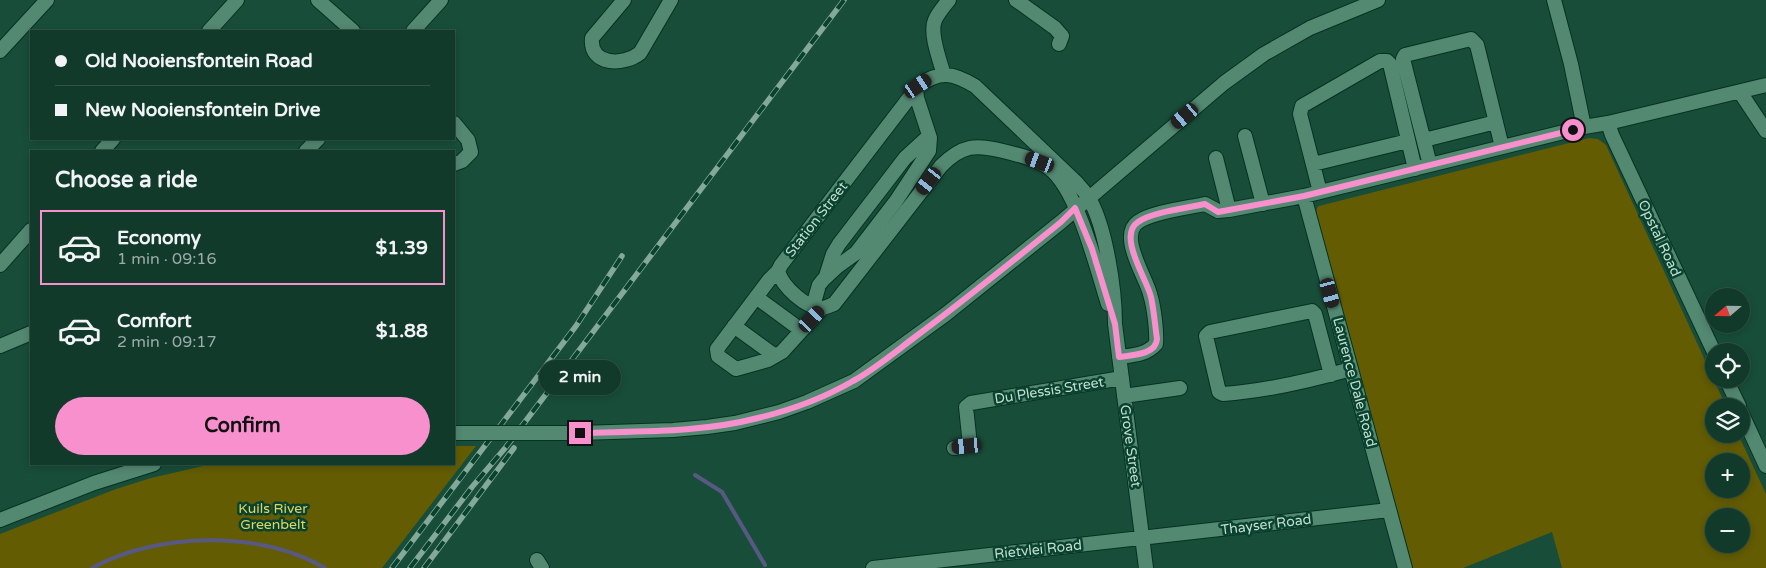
<!DOCTYPE html>
<meta charset="utf-8">
<style>
:root{--surface:#123a2b;--page:#1f4537;--text:#f1f3f6;--muted:#9cada9;--line:#315447;--accent:#f790cd}
body{margin:0;font-family:"Varela Round",sans-serif;background:var(--page);color:var(--text);height:100vh;display:flex;flex-direction:column;font-size:19px;white-space:nowrap}
*{box-sizing:border-box;margin:0}
p{font-size:16px;color:var(--muted)}
.icon{flex:none;width:28px;height:28px;fill:none;stroke:currentColor;stroke-width:2;stroke-linecap:round;stroke-linejoin:round}
.map{position:relative;flex:1;overflow:hidden}
.drawer{position:absolute;left:30px;top:150px;width:425px;height:315px;display:flex;flex-direction:column;background:var(--surface);border-radius:0px;box-shadow:0 2px 8px #0003,0 0 0 1px var(--line)}
.drawer>*{flex:none}
.hud{position:absolute;left:30px;top:30px;width:425px;height:110px;border-radius:0px;box-shadow:0 2px 8px #0003,0 0 0 1px var(--line);display:grid;align-content:center;height:110px;padding:0 25px;background:var(--surface)}
.needle{width:32px;rotate:250deg}
.fabs{position:absolute;left:1705px;top:288px;display:grid;gap:10px}
.fabs a{display:grid;place-items:center;width:45px;height:45px;border-radius:50%;background:var(--surface);box-shadow:0 2px 8px #0003,0 0 0 1px var(--line);font-size:25px}
.end{position:absolute;width:22px;height:22px;margin:-11px;border:6px solid #f790cd;background:#111;box-shadow:0 0 0 2px #111}
.from{border-radius:50%}
.bubble{position:absolute;height:35px;border-radius:18px;background:var(--surface);box-shadow:0 2px 8px #0003,0 0 0 1px var(--line);font-size:16px;font-weight:700;line-height:35px;text-align:center}
.car{position:absolute;width:15px;height:30px;margin:-15px -8px;border-radius:6px;box-shadow:0 0 4px 1px #0007;background:linear-gradient(#222 24%,#8ab4d8 0 40%,#222 0 76%,#8ab4d8 0 86%,#222 0)}
.hud b{display:flex;align-items:center;gap:18px;height:48px;font-size:19px}
.hud b+b{border-top:1px solid var(--line)}
.hud i{width:12px;height:12px;background:var(--text)}
ul{padding:0;list-style:none}
li{display:flex;align-items:center;gap:15px;height:75px;margin:0 10px 8px;padding:0 15px;border:2px solid transparent;border-radius:0px}
li div{flex:1}
li b{display:block;font-size:19px}
li em{font-style:normal;font-weight:700}
li.on{border-color:var(--accent)}
li>.icon{width:45px;height:45px;stroke-width:1.5}
h2{padding:0 25px;font-size:22px;line-height:60px}
.cta{display:flex;gap:10px;margin-top:auto;padding:10px 25px}
.cta a{flex:1;height:58px;border-radius:30px;background:var(--accent);color:#111;font-size:20px;font-weight:700;line-height:58px;text-align:center}
.map>svg:first-child{display:block}
</style>
<div class="map">
<svg width="1766" height="568" viewBox="0 0 1766 568">
<rect width="100%" height="100%" fill="#184e39"/>
<path fill="#635c03" fill-rule="evenodd" d="M1589 138 1598 139 1606 145 1726 406H1714V434H1738L1766 494V568H1562L1552 532 1463 568H1413L1316 213 1317 208 1319 206ZM1714 461H1741V489H1714ZM1714 516H1741V544H1714Z
M454 446H476L382 568H0V534L116 489 151 478 212 464H454Z"/>
<g fill="none" stroke-linecap="round" stroke-linejoin="round">
<path stroke="#585982" stroke-width="4" d="M695 475 722 492 765 565
M92 568C158 532 259 530 325 568"/>
<g stroke="#073122" stroke-width="16">
<path id="minor" d="M318 0 353 31
M624 0 592 38C589 66 624 66 640 53L671 0
M1016 0 1055 28 1062 36 1059 44
M1554 0 1571 64 1584 127
M209 31 237 0
M413 31 441 0
M0 51 47 0
M944 75C940 61 929 33 935 20 938 13 944 6 949 0
M1740 92 1766 131
M454 123 468 140 471 152 462 161 454 164
M1608 123 1612 135 1714 352
M1245 136 1263 204
M1424 140 1496 122
M102 151 113 139
M306 151 318 139
M1216 158 1229 210 1304 196 1584 127 1608 123 1766 85
M1313 164 1408 141
M1430 165 1403 59 1405 55 1471 39 1477 45 1502 147
M1320 192 1300 114 1302 106 1380 61H1387L1390 64 1415 169
M1304 196 1405 568
M0 265 31 230
M778 271C782 286 806 309 823 308 827 307 831 305 834 304L941 166C962 145 975 144 1003 151 1019 155 1036 159 1049 168 1078 190 1097 270 1108 304
M826 276 833 254 839 244 905 158 929 136
M756 297 801 330
M813 306 819 285 823 280 838 266 856 253 896 201 929 151 930 138 917 98 916 88
M822 308 782 352 768 360 736 369 718 356 717 349 769 280 778 271 781 265 919 85C941 70 953 73 975 86L1077 183C1081 188 1086 193 1089 198 1106 228 1115 289 1115 324L1146 568
M734 326 775 356
M0 346 31 333
M1119 357C1133 355 1146 355 1156 344 1157 331 1154 307 1150 294 1146 277 1118 236 1138 222 1152 212 1187 208 1205 204L1218 211 1229 210
M1331 375 1315 314 1312 311 1210 332 1206 336 1219 392 1223 394C1266 391 1309 381 1351 369
M1726 379 1739 406
M1124 396 1180 388
M1741 412 1766 466
M580 433 673 430 707 427 735 423 779 412 807 402 854 381 946 314 1061 222 1224 83 1264 54 1310 28 1378 0
M954 448 970 445 966 407 971 403 1122 378
M0 520 94 483 154 464
M537 560 542 568
M873 568 1389 510"/>
</g>
<use href="#minor" stroke="#538871" stroke-width="14"/>
<g stroke="#84a999" stroke-width="5.5">
<path id="rail" d="M392 568 576 326 622 256
M410 568 472 487 506 447 844 0
M424 568 514 448"/>
</g>
<use href="#rail" stroke="#09432f" stroke-width="4" stroke-dasharray="11" stroke-linecap="butt"/>
<g stroke="#073122" stroke-width="16" stroke-linecap="butt">
<path id="minor-bridge" d="M454 433H580"/>
</g>
<use href="#minor-bridge" stroke="#538871" stroke-width="14"/>
</g>
<g fill="none" stroke-linecap="round" stroke-linejoin="round">
<path stroke="#f790cd" stroke-width="6" d="M580 433C640 431 700 433 758 418 791 410 824 398 853 381 875 369 895 352 915 337 965 300 1013 261 1061 222L1075 208 1092 249 1115 324 1119 357C1132 355 1156 355 1157 339 1155 325 1154 311 1151 297 1147 279 1117 236 1138 222 1152 212 1187 208 1205 204L1218 212 1304 196 1573 130"/>
</g>
<g text-anchor="middle" stroke-width="5" stroke-linejoin="round" paint-order="stroke">
<g font-size="14" fill="#c3ded1" stroke="#09432f">
<text transform="translate(816 219) rotate(-52)" y="5">Station Street</text>
<text transform="translate(1660 238) rotate(65)" y="5">Opstal Road</text>
<text transform="translate(1355 382) rotate(75)" y="5">Laurence Dale Road</text>
<text transform="translate(1049 390) rotate(-9)" y="5">Du Plessis Street</text>
<text transform="translate(1131 446) rotate(82)" y="5">Grove Street</text>
<text transform="translate(1266 524) rotate(-7)" y="5">Thayser Road</text>
<text transform="translate(1038 549) rotate(-6)" y="5">Rietvlei Road</text>
</g>
<g font-size="14" fill="#dfd560" stroke="#09432f">
<text x="273" y="513">Kuils River<tspan x="273" dy="16">Greenbelt</tspan></text>
</g>
</g>
</svg>
<div class="fabs">
<a><svg class="needle" viewBox="-14 -14 28 28"><path d="M0-13l5 13h-10z" fill="#e53935"/><path d="M0 13l5-13h-10z" fill="#9cada9"/></svg></a>
<a><svg class="icon" aria-label="locate" viewBox="0 0 24 24"><circle cx="12" cy="12" r="6"/><path d="M12 2v4M12 18v4M2 12h4M18 12h4"/></svg></a>
<a><svg class="icon" aria-label="layers" viewBox="0 0 24 24"><path d="M12 4l9 5-9 5-9-5zM3 14l9 5 9-5"/></svg></a>
<a>+</a>
<a>−</a>
</div>
<i class="end from" style="left:1573px;top:130px"></i>
<i class="end" style="left:580px;top:433px"></i>
<div class="bubble" style="left:539px;top:360px;width:82px">2 min</div>
<i class="car" style="left:918px;top:86px;rotate:56deg"></i>
<i class="car" style="left:1185px;top:116px;rotate:230deg"></i>
<i class="car" style="left:1040px;top:162px;rotate:291deg"></i>
<i class="car" style="left:929px;top:181px;rotate:218deg"></i>
<i class="car" style="left:1330px;top:293px;rotate:165deg"></i>
<i class="car" style="left:812px;top:319px;rotate:43deg"></i>
<i class="car" style="left:967px;top:446px;rotate:265deg"></i>
<div class="hud">
<b><i class="from"></i>Old Nooiensfontein Road</b>
<b><i></i>New Nooiensfontein Drive</b>
</div>
<section class="drawer">
<h2>Choose a ride</h2>
<ul>
<li class="on"><svg class="icon" aria-label="car" viewBox="0 0 24 24"><path d="M5 17H2v-5l4-1 3-4h7l3 4 3 1v5h-3M9 17h6M6 11h13"/><circle cx="7" cy="17" r="2"/><circle cx="17" cy="17" r="2"/></svg><div><b>Economy</b><p>1 min · 09:16</p></div><em>$1.39</em></li>
<li><svg class="icon" aria-label="car" viewBox="0 0 24 24"><path d="M5 17H2v-5l4-1 3-4h7l3 4 3 1v5h-3M9 17h6M6 11h13"/><circle cx="7" cy="17" r="2"/><circle cx="17" cy="17" r="2"/></svg><div><b>Comfort</b><p>2 min · 09:17</p></div><em>$1.88</em></li>
</ul>
<div class="cta"><a>Confirm</a></div>
</section>
</div>
